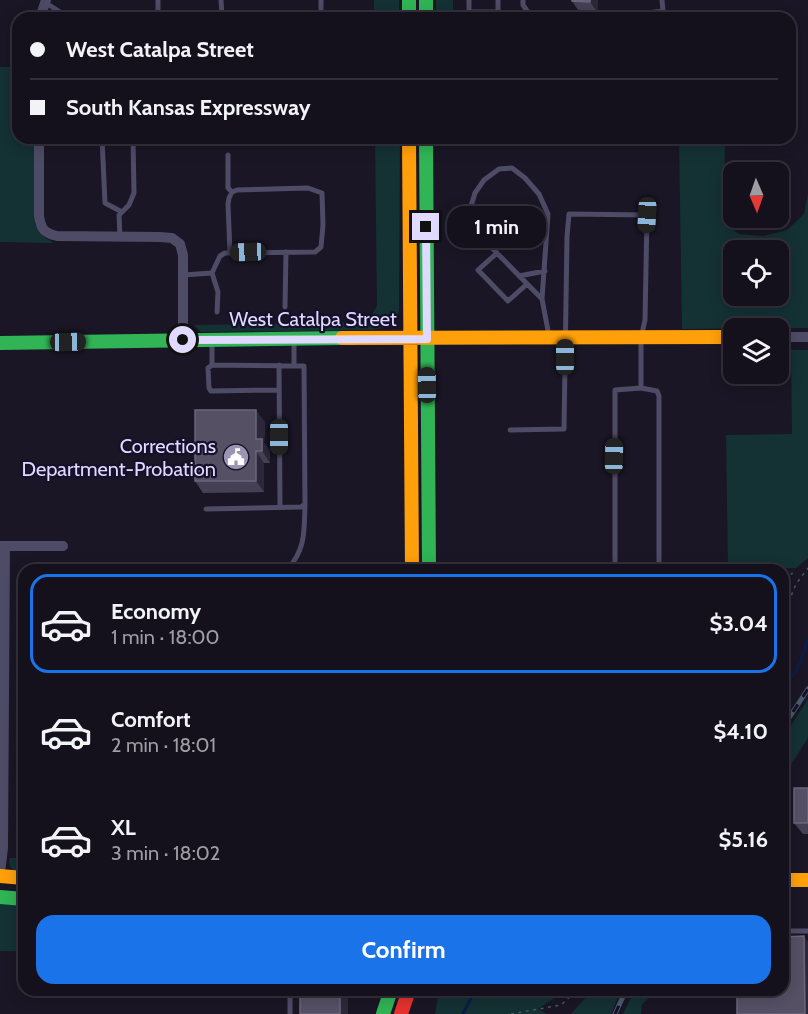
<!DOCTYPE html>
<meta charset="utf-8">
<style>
:root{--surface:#14101c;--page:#1d1925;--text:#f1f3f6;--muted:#9d9da3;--line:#33303b;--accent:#1a73e8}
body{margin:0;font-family:Cabin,sans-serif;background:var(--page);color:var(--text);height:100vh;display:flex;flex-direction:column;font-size:22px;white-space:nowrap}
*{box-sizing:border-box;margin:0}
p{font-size:20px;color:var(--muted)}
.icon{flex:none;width:33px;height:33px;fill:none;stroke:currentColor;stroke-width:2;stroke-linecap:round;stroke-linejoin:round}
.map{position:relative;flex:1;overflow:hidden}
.drawer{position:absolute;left:18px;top:564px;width:771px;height:432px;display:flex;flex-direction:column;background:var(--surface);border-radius:18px;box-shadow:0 3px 15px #0003,0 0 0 2px var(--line)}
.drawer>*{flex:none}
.banner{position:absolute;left:12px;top:12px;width:784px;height:132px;border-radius:18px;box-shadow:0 3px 15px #0003,0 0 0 2px var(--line);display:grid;align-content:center;height:132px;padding:0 18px;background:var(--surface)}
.needle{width:39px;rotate:178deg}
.controls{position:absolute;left:723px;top:162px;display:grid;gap:12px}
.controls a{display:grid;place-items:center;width:66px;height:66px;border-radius:12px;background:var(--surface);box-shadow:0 3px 15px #0003,0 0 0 2px var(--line);font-size:30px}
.end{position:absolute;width:27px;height:27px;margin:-14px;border:8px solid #e1daff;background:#111;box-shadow:0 0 0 3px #111}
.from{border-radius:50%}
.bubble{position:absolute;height:42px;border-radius:18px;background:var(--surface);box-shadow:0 3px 15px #0003,0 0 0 2px var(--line);font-size:20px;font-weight:700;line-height:42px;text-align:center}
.car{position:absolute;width:18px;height:36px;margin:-18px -9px;border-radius:8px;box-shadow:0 0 4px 2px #0007;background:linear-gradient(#222 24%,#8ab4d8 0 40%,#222 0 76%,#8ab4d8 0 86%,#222 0)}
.banner b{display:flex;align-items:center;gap:21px;height:57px;font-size:22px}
.banner b+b{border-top:2px solid var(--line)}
.banner i{width:15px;height:15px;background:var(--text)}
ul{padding:10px 0 0;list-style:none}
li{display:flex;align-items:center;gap:18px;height:99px;margin:0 12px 9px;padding:0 6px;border:3px solid transparent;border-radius:18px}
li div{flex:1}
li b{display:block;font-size:22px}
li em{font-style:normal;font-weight:700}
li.active{border-color:var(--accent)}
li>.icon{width:54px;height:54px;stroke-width:1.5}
.action{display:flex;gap:12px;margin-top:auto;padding:12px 18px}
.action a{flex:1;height:69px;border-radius:18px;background:var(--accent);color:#fff;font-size:24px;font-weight:700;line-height:69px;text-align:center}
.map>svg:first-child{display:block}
</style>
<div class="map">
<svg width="808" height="1014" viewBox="0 0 808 1014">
<rect width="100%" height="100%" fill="#1a1625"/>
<path fill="#143134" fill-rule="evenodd" d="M374 0H399V18H374Z
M436 0H453V18H436Z
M0 67H18V138H34L35 224 44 237 54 243 0 242Z
M375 138H400L399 312C394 326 385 328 372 330L201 332 194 325 362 322 370 318 377 306Z
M679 138H725L724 224 739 234 763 236 787 230 804 214 808 194V328L682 329ZM734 250H778V296H734Z
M791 350H808V558L796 568 728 569 726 435 792 434Z
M808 699V738L783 777V738Z
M9 858H24V875C14 873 9 870 9 858Z
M0 901 24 905V951H0Z
M439 990H566L538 1009 547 1014H435Z
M602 990H621L611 1014H571L586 997Z
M635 990H659L642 1004 641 1014H623Z"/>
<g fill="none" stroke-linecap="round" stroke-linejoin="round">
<path stroke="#0b1c48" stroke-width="3" d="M783 690 798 668 808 639
M463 1014 475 990"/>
<path stroke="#485666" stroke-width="1.5" stroke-dasharray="3 4.5" stroke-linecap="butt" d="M783 574H792L793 568
M783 616 796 584 808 568
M511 1014 561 1005 577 990"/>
<path stroke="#4e4b66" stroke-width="5" d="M158 0V18
M221 0 222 16 321 15
M321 0V16
M469 0V12H498V0
M523 0V5L532 18
M46 3 60 12 72 18 158 16
M609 18 663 11 662 0
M102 138 105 203 122 212
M228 155V188L232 192
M120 237 119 215 129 205 134 193 133 138
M497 253 478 270 508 301 527 284
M212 273 218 292 217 312
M183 275 212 273 220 256 225 253 315 252 321 247 323 225 322 193 308 188 237 190 232 192 229 198 228 204 230 253
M519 276 545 271
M542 299 548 214 539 194 525 178 512 168 499 169 484 180 475 193 469 213 474 226 493 249 542 299 549 336
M285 307 286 252
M294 364V340
M212 365 208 368 209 388 211 391 279 390
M279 365 280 507
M510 430 564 429 567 237 569 214 647 215 645 320 641 338V388
M206 509 301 507 305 504 304 366 212 365V341
M287 570C306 549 304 532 305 504
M615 570V390L641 388 657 391 659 396V570
M783 931H808
M290 990V1014"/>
<path stroke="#4e4b66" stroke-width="10" d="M40 18 46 0
M39 138V216C41 229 44 233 57 236L160 237 172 238 180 244 183 255V340
M778 337H808
M0 546H63
M0 873 3 848 5 546"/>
<path stroke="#30b455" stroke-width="14" d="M409 0V18
M426 0V18
M426 138 429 570
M0 343 342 338
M0 897 24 899
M383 1014 391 990"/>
<path stroke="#ff9f0a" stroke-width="14" d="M409 138 412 570
M342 338 734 337
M0 876 24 878
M783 880H808"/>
<path stroke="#e5322d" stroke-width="14" d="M401 1014 409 990"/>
<g stroke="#475a6f" stroke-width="5">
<path id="rail" d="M783 727 808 689
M615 1014 626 990"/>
</g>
<use href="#rail" stroke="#16102b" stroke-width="3" stroke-dasharray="9" stroke-linecap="butt"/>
</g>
<path fill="#454053" d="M598 0V13H580L572 1Z
M265 422 264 443 270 451V463H264V492L203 493 195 481Z
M808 788V834H803L794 823Z"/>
<path fill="#2d2839" d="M590 0H598V13L590 2Z
M256 410 265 422 264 443 270 451V463L262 451 256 439Z
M256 451 264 463V492L256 481Z
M804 936 808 942V1014H805Z
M340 990H348V1014H340Z"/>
<path fill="#565065" stroke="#6b667e" stroke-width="1.5" d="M572 0H590V2L572 1Z
M195 410H256V439H262V451H256V481H195Z
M794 788H808V823H794Z
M804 936 805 1014H737V990H783V937Z
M300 990H340V1014H300Z"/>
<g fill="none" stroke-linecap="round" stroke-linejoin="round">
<path stroke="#e1daff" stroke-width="8" d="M183 340 427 339 426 227"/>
</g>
<defs>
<g id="civic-disc" transform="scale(1.35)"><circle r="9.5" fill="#9b95b3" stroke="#16102b"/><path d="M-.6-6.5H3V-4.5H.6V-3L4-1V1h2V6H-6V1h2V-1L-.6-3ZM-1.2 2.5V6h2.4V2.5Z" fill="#fff"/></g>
</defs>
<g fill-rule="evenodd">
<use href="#civic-disc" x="236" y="457"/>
</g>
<g text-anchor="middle" stroke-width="4.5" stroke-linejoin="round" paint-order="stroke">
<g font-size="20" fill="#e1daff" stroke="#16102b">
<text x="313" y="326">West Catalpa Street</text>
</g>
<g font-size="20" fill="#e1daff" stroke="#16102b" text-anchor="end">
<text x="216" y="453">Corrections<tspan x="216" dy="23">Department-Probation</tspan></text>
</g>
</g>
</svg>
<div class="controls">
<a><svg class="needle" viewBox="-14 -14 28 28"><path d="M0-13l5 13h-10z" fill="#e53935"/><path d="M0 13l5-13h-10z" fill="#9d9da3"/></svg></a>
<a><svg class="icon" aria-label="locate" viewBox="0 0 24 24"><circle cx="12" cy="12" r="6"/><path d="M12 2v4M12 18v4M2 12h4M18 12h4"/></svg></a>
<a><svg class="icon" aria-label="layers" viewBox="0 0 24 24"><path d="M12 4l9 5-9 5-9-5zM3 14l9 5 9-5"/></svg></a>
</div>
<i class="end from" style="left:183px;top:340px"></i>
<i class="end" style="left:426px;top:227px"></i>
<div class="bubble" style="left:447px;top:206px;width:99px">1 min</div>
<i class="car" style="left:647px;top:215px;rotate:183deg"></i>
<i class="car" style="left:248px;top:252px;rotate:268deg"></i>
<i class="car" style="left:68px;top:342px;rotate:89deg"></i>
<i class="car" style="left:565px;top:357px;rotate:0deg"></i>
<i class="car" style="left:427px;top:385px;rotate:359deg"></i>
<i class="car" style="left:279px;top:437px;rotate:180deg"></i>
<i class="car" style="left:614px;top:456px;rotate:1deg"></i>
<div class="banner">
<b><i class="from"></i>West Catalpa Street</b>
<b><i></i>South Kansas Expressway</b>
</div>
<section class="drawer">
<ul>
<li class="active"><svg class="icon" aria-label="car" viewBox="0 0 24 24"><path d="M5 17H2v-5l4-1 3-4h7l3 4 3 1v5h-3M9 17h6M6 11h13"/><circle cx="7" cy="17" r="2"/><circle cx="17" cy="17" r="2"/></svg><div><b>Economy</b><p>1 min · 18:00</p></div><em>$3.04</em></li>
<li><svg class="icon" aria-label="car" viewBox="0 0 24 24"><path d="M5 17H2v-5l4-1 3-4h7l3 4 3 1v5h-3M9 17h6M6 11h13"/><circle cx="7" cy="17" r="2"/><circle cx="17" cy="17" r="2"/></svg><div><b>Comfort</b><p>2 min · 18:01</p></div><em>$4.10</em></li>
<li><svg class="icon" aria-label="car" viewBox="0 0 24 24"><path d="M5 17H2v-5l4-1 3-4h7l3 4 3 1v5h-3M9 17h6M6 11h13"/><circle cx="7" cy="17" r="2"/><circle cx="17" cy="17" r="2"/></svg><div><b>XL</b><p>3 min · 18:02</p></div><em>$5.16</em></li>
</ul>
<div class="action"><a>Confirm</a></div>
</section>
</div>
